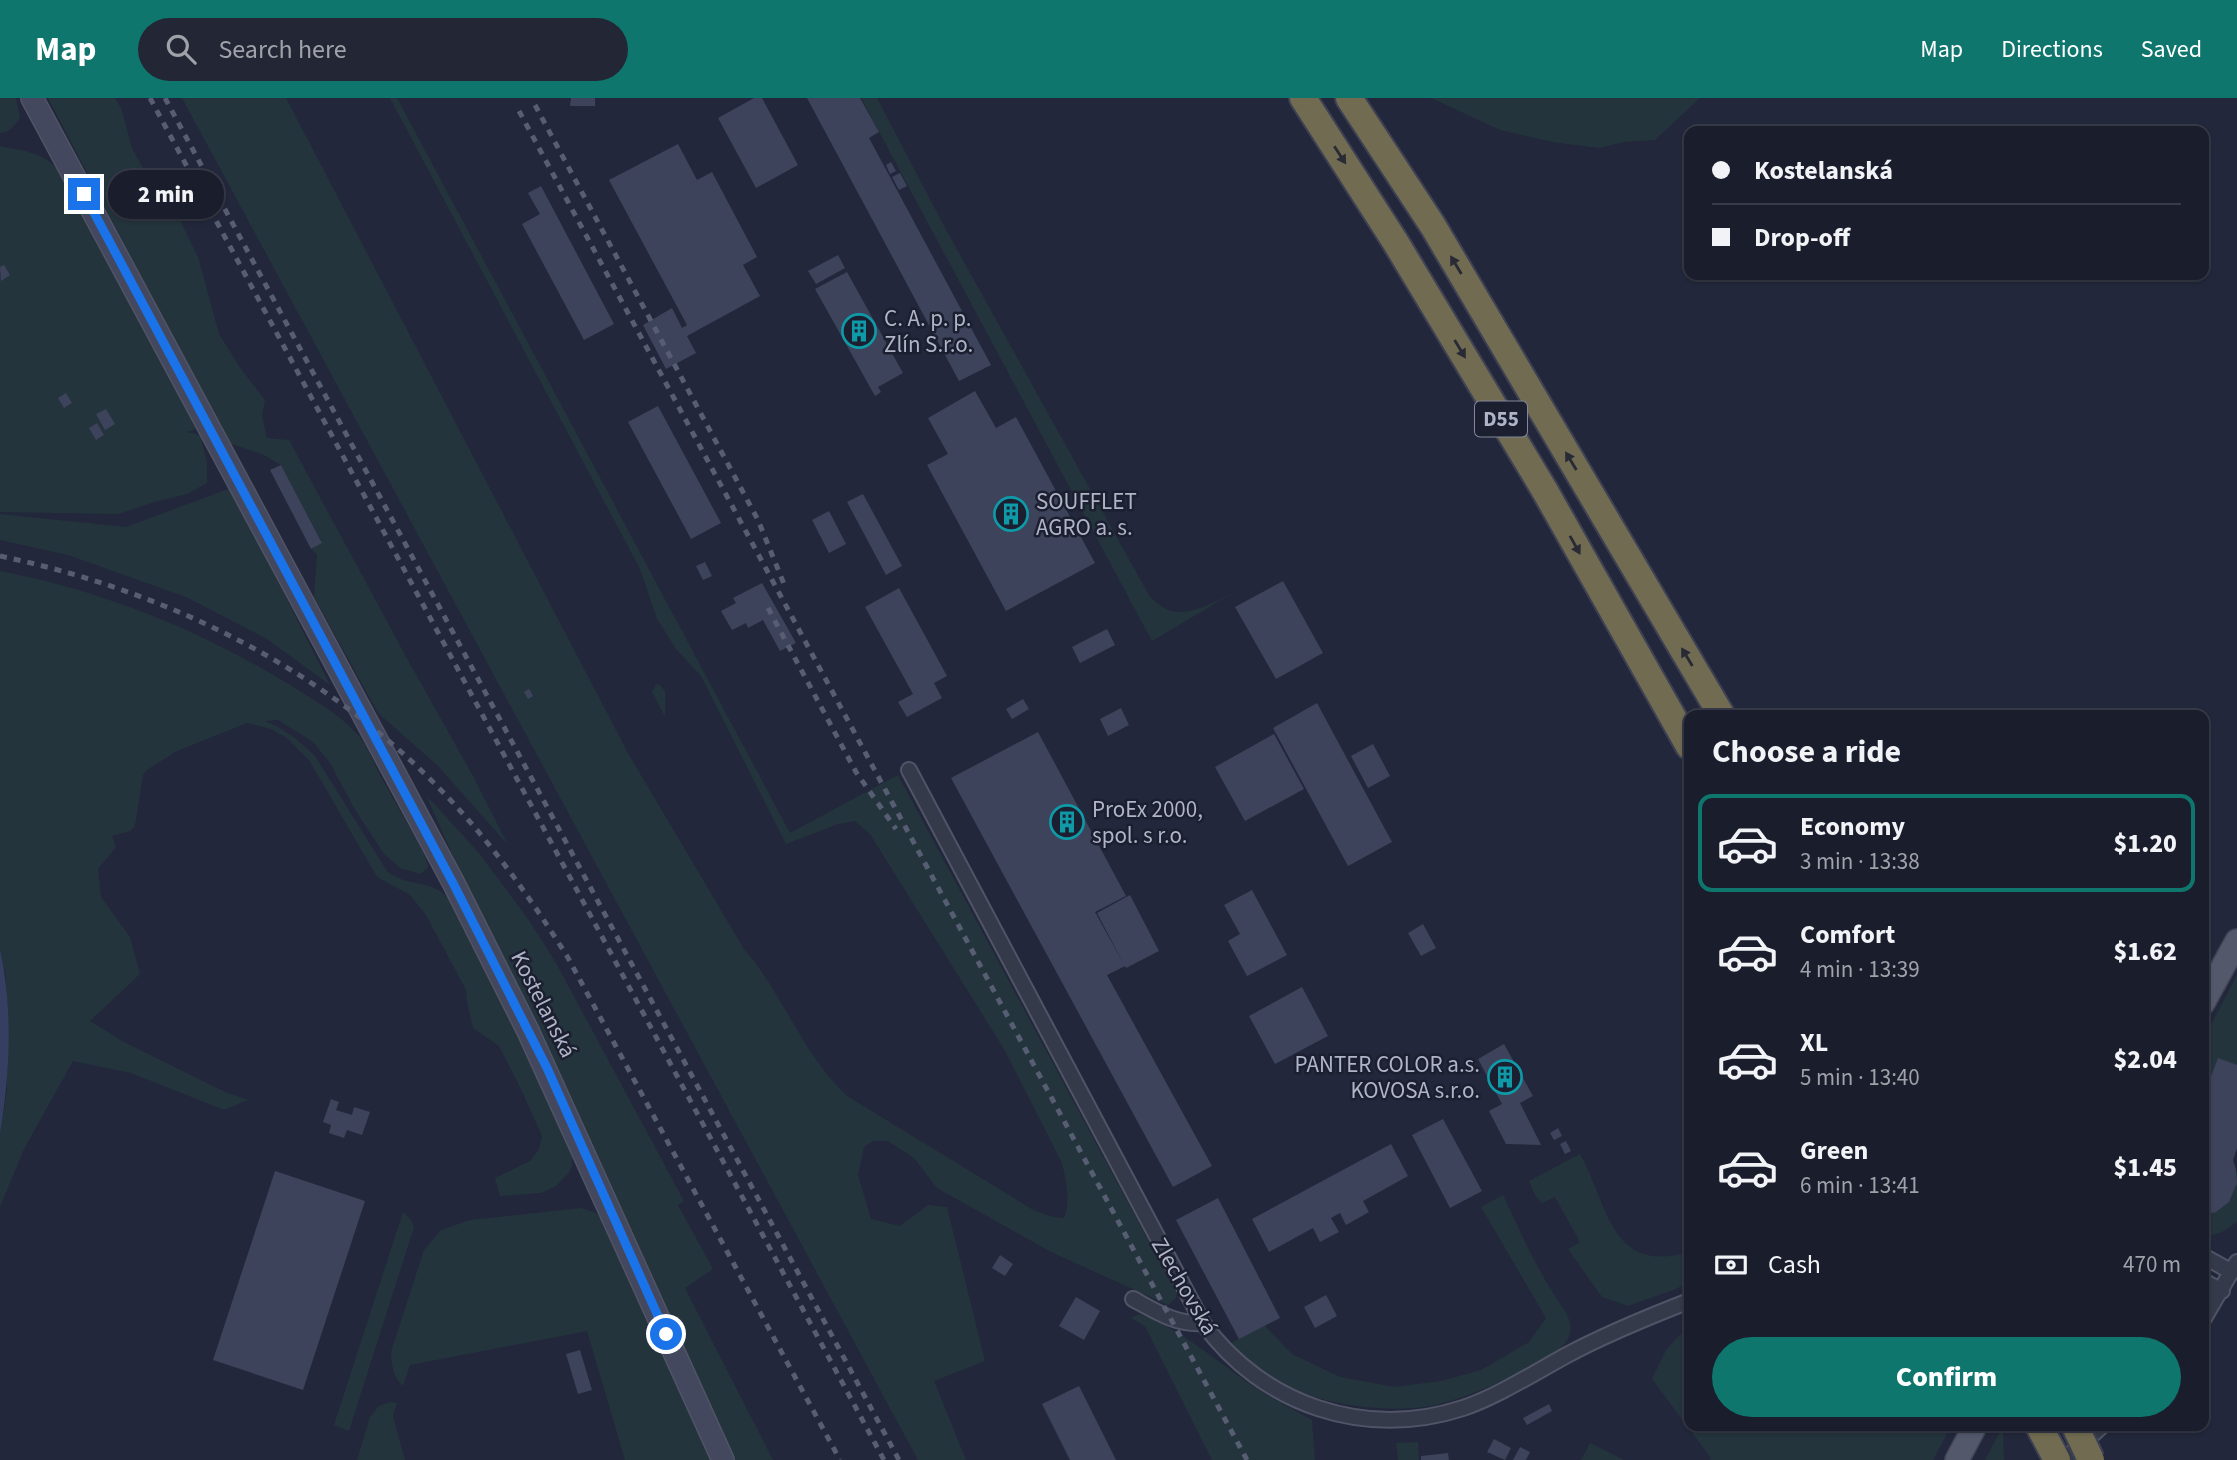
<!DOCTYPE html>
<meta charset="utf-8">
<style>
:root{--surface:#1a1d2c;--page:#232634;--text:#f1f3f6;--muted:#9fa2a9;--line:#383b48;--accent:#0f766e}
body{margin:0;font-family:"Source Sans 3",sans-serif;background:var(--page);color:var(--text);height:100vh;display:flex;flex-direction:column;font-size:26px;white-space:nowrap}
*{box-sizing:border-box;margin:0}
p{font-size:23px;color:var(--muted)}
.icon{flex:none;width:38px;height:38px;fill:none;stroke:currentColor;stroke-width:2;stroke-linecap:round;stroke-linejoin:round}
.map{position:relative;flex:1;overflow:hidden}
.sheet{position:absolute;left:1684px;top:612px;width:525px;height:721px;display:flex;flex-direction:column;background:var(--surface);border-radius:14px;box-shadow:0 2px 5px #0004,0 0 0 2px var(--line)}
.sheet>*{flex:none}
.guide{position:absolute;left:1684px;top:28px;width:525px;height:154px;border-radius:14px;box-shadow:0 2px 5px #0004,0 0 0 2px var(--line);display:grid;align-content:center;height:154px;padding:0 28px;background:var(--surface)}
.end{position:absolute;width:32px;height:32px;margin:-16px;border:9px solid #1a73e8;background:#fff;box-shadow:0 0 0 4px #fff}
.from{border-radius:50%}
.bubble{position:absolute;height:49px;border-radius:24px;background:var(--surface);box-shadow:0 2px 5px #0004,0 0 0 2px var(--line);font-size:23px;font-weight:800;line-height:49px;text-align:center}
.guide b{display:flex;align-items:center;gap:24px;height:66px;font-size:26px}
.guide b+b{border-top:2px solid var(--line)}
.guide i{width:18px;height:18px;background:var(--text)}
ul{padding:0;list-style:none}
li{display:flex;align-items:center;gap:21px;height:98px;margin:0 14px 10px;padding:0 14px;border:4px solid transparent;border-radius:14px}
li div{flex:1}
li b{display:block;font-size:26px}
li em{font-style:normal;font-weight:800}
li.selected{border-color:var(--accent)}
li>.icon{width:63px;height:63px;stroke-width:1.5}
h2{padding:0 28px;font-size:32px;line-height:84px}
.pay{display:flex;align-items:center;gap:18px;height:77px;padding:0 28px;font-size:26px}
.pay p{margin-inline-start:auto}
.button{display:flex;gap:14px;margin-top:auto;padding:14px 28px}
.button a{flex:1;height:80px;border-radius:42px;background:var(--accent);color:#fff;font-size:28px;font-weight:800;line-height:80px;text-align:center}
header{display:flex;align-items:center;gap:42px;box-sizing:border-box;height:98px;padding:0 35px;background:var(--accent);color:#fff}
header strong{font-size:33px}
nav{display:flex;gap:38px;margin-inline-start:auto;font-size:24px}
.search{width:490px;height:63px;background:var(--page);display:flex;align-items:center;gap:18px;box-sizing:border-box;padding:0 24px;border-radius:38px;color:var(--muted);font-size:26px}
.map>svg:first-child{display:block}
</style>
<header>
<strong>Map</strong>
<div class="search"><svg class="icon" aria-label="search" viewBox="0 0 24 24"><circle cx="10" cy="10" r="6"/><path d="M15 15l6 6"/></svg>Search here</div>
<nav><a>Map</a><a>Directions</a><a>Saved</a></nav>
</header>
<div class="map">
<svg width="2237" height="1362" viewBox="0 0 2237 1362">
<rect width="100%" height="100%" fill="#22273b"/>
<path fill="#24343c" d="M0 0H16L20 20C15 27 9 35 0 35Z
M48 0H115L121 10 132 50 146 76 182 126 198 159 219 236 241 271 265 302 262 318 267 340 289 342 409 564 473 678 508 747 438 668 378 615 314 499 317 456 311 451 322 444 281 367 262 356 228 345Z
M182 0H286L629 657 744 851C783 896 803 957 847 998L1035 1113 1053 1119 1064 1120C1071 1103 1066 1083 1062 1065L1004 951 870 736 855 723 838 726 786 746 701 578 676 551 657 521 640 471 390 0H397L790 735 898 677 1176 1194V1200L1168 1207 1051 1154 937 1090 914 1060 888 1043H873L864 1049 858 1077 871 1121 900 1128 928 1107 947 1109 985 1263 934 1283 966 1362H918Z
M861 0H877L944 128 1150 499C1154 502 1159 507 1164 510 1185 522 1214 504 1233 495L1152 543Z
M1431 0H1700L1655 42 1624 44 1599 50 1553 44 1500 32Z
M0 48C23 53 44 54 59 73L187 312 196 331 187 334 200 337 207 364V385L187 396 151 405 118 416 0 414Z
M231 390 330 587 267 541 186 499 68 457 0 442V416L126 429Z
M0 473C104 493 200 532 290 587 313 602 340 616 358 637 368 648 374 666 381 679 396 706 411 731 425 758L428 768 427 771 420 776 400 770 384 756 354 710 330 665 313 644 278 622 265 623 278 629 295 640 315 658 387 773C408 790 430 781 447 799L543 987 572 1052V1068L569 1075 556 1088 541 1095 500 1098 495 1080 530 1063 539 1051 542 1038 521 991 499 948 473 930 467 904 466 892 426 817 410 797 377 779 309 662 287 640 271 631 247 625 177 653 147 672 143 677 135 728 130 733 112 738 116 749 98 771 101 799 130 839 140 876 90 923 124 944 225 994 248 1002 224 1012 131 975 73 963 24 1051 0 1109V1036L7 992 6 880 0 851Z
M656 586 660 587 665 593V619L652 594Z
M426 697 479 755 528 821 556 865 684 1103 678 1107 713 1171 685 1190 773 1362H733L632 1134 519 891 472 801Z
M2237 877V1050L2233 1061 2237 1075V1124L2222 1134 2203 1140V942Z
M1580 1056C1609 1108 1610 1177 1689 1154V1184L1676 1191 1628 1208 1602 1199 1568 1151 1580 1144 1555 1099 1542 1105 1535 1097 1529 1083Z
M1503 1097C1520 1133 1535 1168 1557 1201 1563 1210 1573 1222 1570 1234 1566 1255 1535 1268 1517 1276 1493 1287 1469 1298 1443 1305 1402 1317 1331 1309 1292 1290 1270 1279 1250 1263 1230 1249L1231 1245 1264 1227 1292 1256 1340 1279 1394 1289 1441 1283 1481 1272 1529 1244 1546 1220 1481 1109Z
M581 1110 596 1115 604 1124 712 1362H625L587 1233 410 1267 403 1288C392 1278 392 1268 391 1254L424 1152 441 1132 470 1122Z
M403 1114 411 1122 414 1129 349 1333 334 1327Z
M1139 1216C1184 1232 1220 1267 1259 1292 1276 1303 1295 1312 1312 1322L1315 1362H1212L1145 1228 1131 1220Z
M1689 1227V1328H1950L1949 1332 1933 1362H1710L1711 1360 1652 1281 1666 1252Z
M391 1304 397 1305 393 1318 405 1362H357L370 1319 379 1308Z
M2003 1328 2004 1362H1985Z
M1418 1344 1419 1362H1398L1396 1345Z
M1590 1345 1624 1362H1581Z"/>
<path fill="#353f62" d="M0 851C13 911 10 975 0 1036Z"/>
<path fill="#3d435b" d="M571 0H595V8H570Z
M754 0H762L798 67 756 90 718 20Z
M807 0H860L879 34 869 40 991 267 959 283Z
M678 46 697 82 712 74 757 159 743 167 760 198 687 238 696 255 666 271 643 227 672 210 682 230 687 227 609 82Z
M891 64 896 73 890 76 886 67Z
M900 75 907 88 899 92 892 79Z
M541 88 614 226 584 242 522 126 540 116 528 95Z
M838 157 845 170 816 186 808 173Z
M4 167 10 177 1 183 0 169Z
M847 174 903 275 878 289 881 294 875 298 815 191Z
M975 293 996 330 1016 319 1095 465 1006 513 927 367 948 356 928 320Z
M66 295 72 305 64 310 58 300Z
M658 308 721 425 691 441 628 324Z
M106 311 115 326 105 332 96 316Z
M97 325 104 337 96 342 89 330Z
M281 367 322 445 311 451 270 372Z
M863 396 902 468 886 477 847 404Z
M829 413 846 446 829 455 812 422Z
M705 464 712 478 703 482 696 468Z
M1283 483 1323 555 1276 581 1235 509Z
M762 485 796 545 780 553 763 522 748 530 746 525 732 532 721 513 736 505 733 500Z
M899 490 947 578 934 585 942 600 907 619 898 604 913 596 865 509Z
M1107 531 1115 547 1080 565 1072 549Z
M529 591 533 598 528 601 524 594Z
M1023 601 1029 611 1012 621 1006 611Z
M1317 605 1392 744 1348 768 1273 630Z
M1121 610 1129 627 1108 638 1100 621Z
M1038 634 1126 798 1095 814 1125 868 1107 877 1212 1068 1173 1089 951 680Z
M1274 636 1304 691 1245 723 1215 669Z
M1373 646 1390 678 1368 690 1351 658Z
M1252 792 1287 857 1247 878 1228 843 1240 836 1224 807Z
M1130 797 1159 853 1126 870 1097 815Z
M1423 826 1436 850 1421 858 1408 835Z
M1302 889 1328 938 1275 966 1249 918Z
M1504 946 1533 998 1520 1005 1541 1047 1506 1046 1489 1013 1502 1006 1478 961Z
M2218 960 2237 967V1050L2233 1062 2236 1072 2237 1085 2229 1104 2216 1114 2203 1117V999Z
M331 1001 339 1004 336 1012 352 1017 354 1009 370 1014 362 1037 347 1032 344 1040 329 1035 331 1027 323 1024Z
M1443 1021 1482 1093 1450 1110 1412 1037Z
M1558 1030 1562 1038 1554 1042 1550 1035Z
M1566 1043 1571 1053 1565 1056 1560 1046Z
M1391 1046 1408 1078 1363 1103 1369 1114 1346 1127 1340 1115 1331 1120 1339 1134 1320 1144 1313 1130 1269 1154 1252 1121Z
M275 1073 365 1103 303 1292 213 1262Z
M1218 1100 1280 1220 1239 1241 1176 1122Z
M1000 1157 1013 1166 1005 1178 992 1170Z
M1326 1197 1337 1218 1315 1230 1304 1209Z
M1076 1199 1100 1213 1084 1242 1059 1228Z
M580 1252 592 1292 578 1296 566 1256Z
M1079 1288 1116 1362H1070L1042 1306Z
M1549 1306 1552 1313 1527 1327 1523 1320Z
M1494 1341 1511 1350 1505 1362 1487 1354Z
M1520 1349 1530 1354 1526 1362H1513Z
M1448 1355 1449 1362H1421V1358Z"/>
<g fill="none" stroke-linecap="round" stroke-linejoin="round">
<g stroke="#505466" stroke-width="18">
<path id="street" d="M909 672 1203 1225C1262 1307 1365 1342 1463 1310 1496 1299 1536 1274 1567 1257 1606 1236 1648 1219 1689 1203
M2203 1158 2232 1174
M2203 1183 2222 1193
M1133 1201C1155 1213 1176 1227 1203 1225
M2203 1222 2237 1164
M2064 1362 2102 1328"/>
</g>
<g stroke="#505466" stroke-width="24">
<path id="secondary" d="M32 0 453 784 528 933 723 1362"/>
</g>
<g stroke="#3f4354" stroke-width="26">
<path id="primary" d="M2203 905 2237 843
M1957 1362 1975 1328"/>
</g>
<g stroke="#3d4153" stroke-width="30">
<path id="highway" d="M1303 0 1396 145 1545 393 1689 648
M1349 0 1433 128 1722 618
M2039 1328 2057 1362"/>
</g>
<use href="#street" stroke="#353a4b" stroke-width="14"/>
<use href="#secondary" stroke="#43485e" stroke-width="21"/>
<use href="#primary" stroke="#53586b" stroke-width="23"/>
<use href="#highway" stroke="#716b52" stroke-width="26"/>
<path stroke="#575d72" stroke-width="5" stroke-dasharray="7 7" stroke-linecap="butt" d="M150 0 884 1362
M165 0 899 1362
M535 7 758 422 786 491
M519 13 1247 1362
M0 458C181 496 349 583 471 725 507 767 538 812 567 858L840 1362
M768 510 856 674 896 731"/>
<g stroke="#3d4153" stroke-width="30" stroke-linecap="butt">
<path id="highway-bridge" d="M2075 1328 2091 1362"/>
</g>
<use href="#highway-bridge" stroke="#716b52" stroke-width="26"/>
</g>
<defs><path id="oneway-solid" d="M-6-.8H1V-3.2L6.5 0L1 3.2V.8H-6Z" transform="scale(1.75)"/></defs>
<g fill="#282a35">
<use href="#oneway-solid" transform="translate(1340 57) rotate(57)"/>
<use href="#oneway-solid" transform="translate(1456 167) rotate(-121)"/>
<use href="#oneway-solid" transform="translate(1460 251) rotate(59)"/>
<use href="#oneway-solid" transform="translate(1571 363) rotate(-121)"/>
<use href="#oneway-solid" transform="translate(1575 447) rotate(61)"/>
<use href="#oneway-solid" transform="translate(1687 559) rotate(-121)"/>
</g>
<g fill="none" stroke-linecap="round" stroke-linejoin="round">
<path stroke="#1a73e8" stroke-width="9" d="M84 96 453 785 547 970 666 1236"/>
</g>
<defs>
<g id="building-ring" transform="scale(1.75)"><circle r="9.5" fill="#1b1f30" stroke="#0f9aa8" stroke-width="1.5"/><path d="M-4-6H4V6H1V3H-1V6H-4ZM-2.5-4.3h1.7v1.8h-1.7ZM.8-4.3h1.7v1.8H.8ZM-2.5-1h1.7V.8h-1.7ZM.8-1h1.7V.8H.8Z" fill="#0f9aa8"/></g>
</defs>
<g fill-rule="evenodd">
<use href="#building-ring" x="859" y="233"/>
<use href="#building-ring" x="1011" y="416"/>
<use href="#building-ring" x="1067" y="724"/>
<use href="#building-ring" x="1505" y="979"/>
</g>
<g text-anchor="middle" stroke-width="5" stroke-linejoin="round" paint-order="stroke">
<rect fill="#1b1f30" stroke="#83879a" stroke-width="2" x="1475" y="303.5" width="52" height="35" rx="5"/>
<g font-size="21" font-weight="bold" fill="#b0b4c7">
<text x="1501" y="328">D55</text>
</g>
<g font-size="23" fill="#b0b4c7" stroke="#1b1f30" text-anchor="start">
<text x="884" y="228">C. A. p. p.<tspan x="884" dy="26">Zlín S.r.o.</tspan></text>
<text x="1036" y="411">SOUFFLET<tspan x="1036" dy="26">AGRO a. s.</tspan></text>
<text x="1092" y="719">ProEx 2000,<tspan x="1092" dy="26">spol. s r.o.</tspan></text>
<text x="1480" y="974" text-anchor="end">PANTER COLOR a.s.<tspan x="1480" dy="26">KOVOSA s.r.o.</tspan></text>
</g>
<g font-size="23" fill="#b0b4c7" stroke="#1b1f30">
<text transform="translate(544 906) rotate(63)" y="8">Kostelanská</text>
<text transform="translate(1185 1188) rotate(60)" y="8">Zlechovská</text>
</g>
</g>
</svg>
<i class="end from" style="left:666px;top:1236px"></i>
<i class="end" style="left:84px;top:96px"></i>
<div class="bubble" style="left:108px;top:72px;width:116px">2 min</div>
<div class="guide">
<b><i class="from"></i>Kostelanská</b>
<b><i></i>Drop-off</b>
</div>
<section class="sheet">
<h2>Choose a ride</h2>
<ul>
<li class="selected"><svg class="icon" aria-label="car" viewBox="0 0 24 24"><path d="M5 17H2v-5l4-1 3-4h7l3 4 3 1v5h-3M9 17h6M6 11h13"/><circle cx="7" cy="17" r="2"/><circle cx="17" cy="17" r="2"/></svg><div><b>Economy</b><p>3 min · 13:38</p></div><em>$1.20</em></li>
<li><svg class="icon" aria-label="car" viewBox="0 0 24 24"><path d="M5 17H2v-5l4-1 3-4h7l3 4 3 1v5h-3M9 17h6M6 11h13"/><circle cx="7" cy="17" r="2"/><circle cx="17" cy="17" r="2"/></svg><div><b>Comfort</b><p>4 min · 13:39</p></div><em>$1.62</em></li>
<li><svg class="icon" aria-label="car" viewBox="0 0 24 24"><path d="M5 17H2v-5l4-1 3-4h7l3 4 3 1v5h-3M9 17h6M6 11h13"/><circle cx="7" cy="17" r="2"/><circle cx="17" cy="17" r="2"/></svg><div><b>XL</b><p>5 min · 13:40</p></div><em>$2.04</em></li>
<li><svg class="icon" aria-label="car" viewBox="0 0 24 24"><path d="M5 17H2v-5l4-1 3-4h7l3 4 3 1v5h-3M9 17h6M6 11h13"/><circle cx="7" cy="17" r="2"/><circle cx="17" cy="17" r="2"/></svg><div><b>Green</b><p>6 min · 13:41</p></div><em>$1.45</em></li>
</ul>
<div class="pay"><svg class="icon" aria-label="cash" viewBox="0 0 24 24"><path d="M3 7h18v10H3z"/><circle cx="12" cy="12" r="2"/></svg>Cash<p>470 m</p></div>
<div class="button"><a>Confirm</a></div>
</section>
</div>
